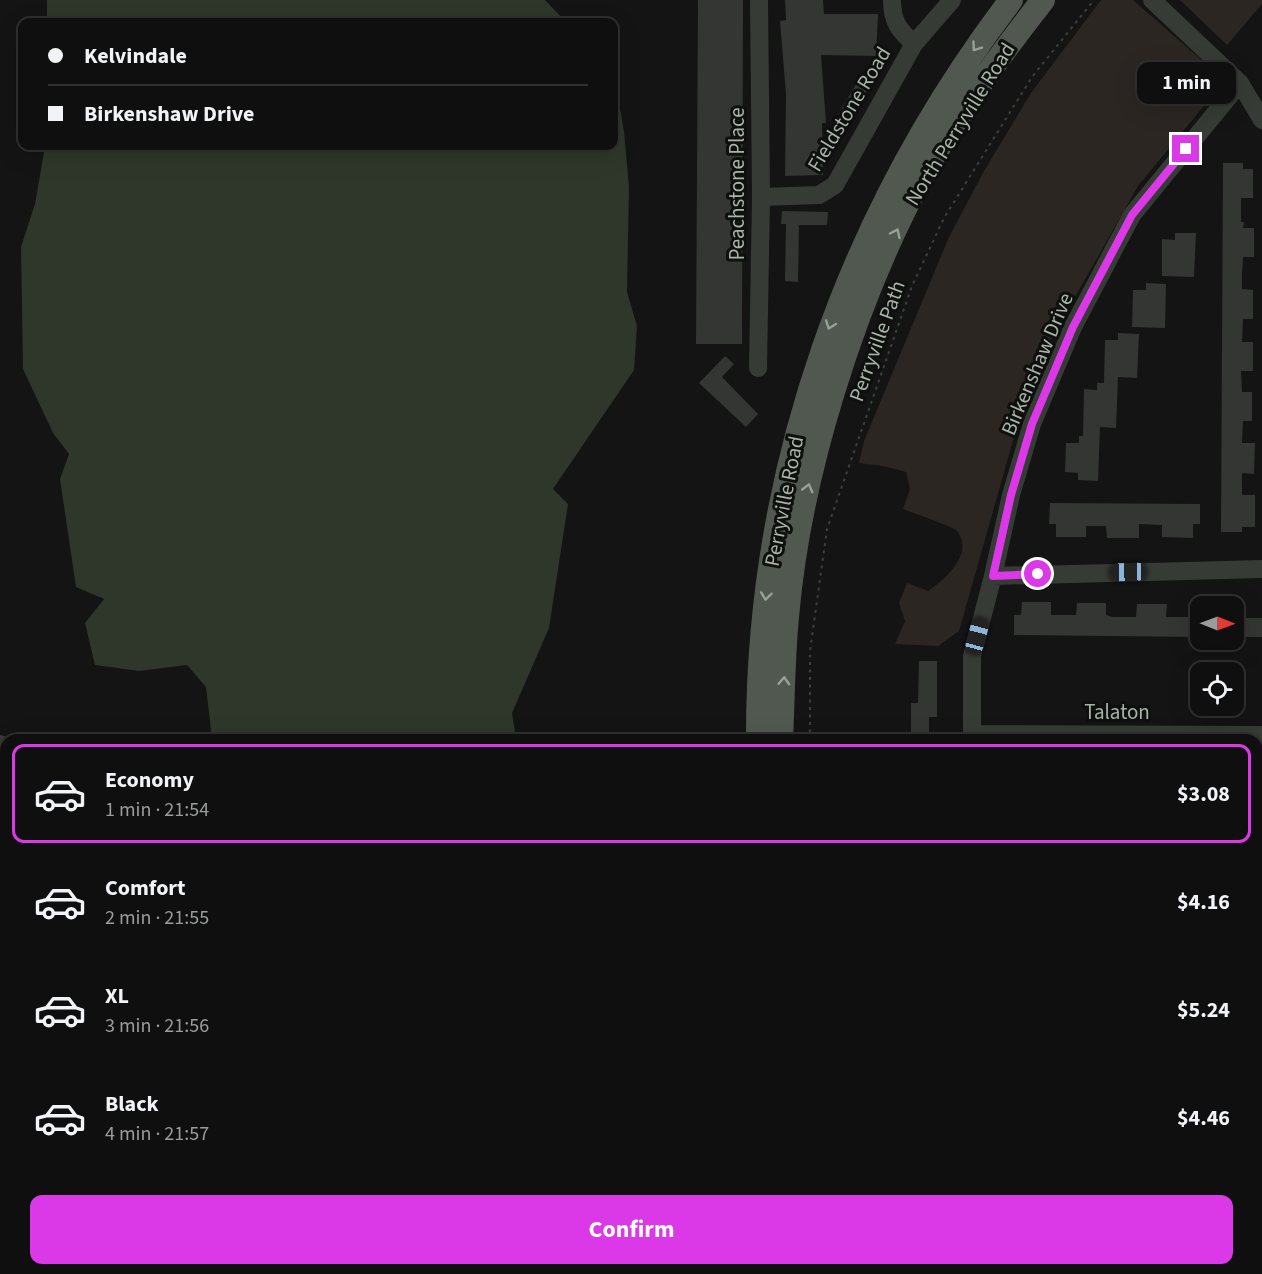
<!DOCTYPE html>
<meta charset="utf-8">
<style>
:root{--surface:#0e0f0e;--page:#171817;--text:#f1f3f6;--muted:#9b9c9e;--line:#2e2f2e;--accent:#db38e7}
body{margin:0;font-family:"Source Sans 3",sans-serif;background:var(--page);color:var(--text);height:100vh;display:flex;flex-direction:column;font-size:22px;white-space:nowrap}
*{box-sizing:border-box;margin:0}
p{font-size:20px;color:var(--muted)}
.icon{flex:none;width:33px;height:33px;fill:none;stroke:currentColor;stroke-width:2;stroke-linecap:round;stroke-linejoin:round}
.map{position:relative;flex:1;overflow:hidden}
.side{position:absolute;left:0px;top:734px;width:1263px;height:542px;display:flex;flex-direction:column;background:var(--surface);border-radius:18px 18px 0 0;box-shadow:0 6px 24px #0002,0 0 0 2px var(--line)}
.side>*{flex:none}
.hud{position:absolute;left:18px;top:18px;width:600px;height:132px;border-radius:12px;box-shadow:0 6px 24px #0002,0 0 0 2px var(--line);display:grid;align-content:center;height:132px;padding:0 30px;background:var(--surface)}
.needle{width:39px;rotate:91deg}
.buttons{position:absolute;left:1190px;top:596px;display:grid;gap:12px}
.buttons a{display:grid;place-items:center;width:54px;height:54px;border-radius:12px;background:var(--surface);box-shadow:0 6px 24px #0002,0 0 0 2px var(--line);font-size:30px}
.end{position:absolute;width:27px;height:27px;margin:-14px;border:8px solid #db38e7;background:#fff;box-shadow:0 0 0 3px #fff}
.from{border-radius:50%}
.bubble{position:absolute;height:42px;border-radius:12px;background:var(--surface);box-shadow:0 6px 24px #0002,0 0 0 2px var(--line);font-size:20px;font-weight:700;line-height:42px;text-align:center}
.car{position:absolute;width:18px;height:36px;margin:-18px -9px;border-radius:8px;box-shadow:0 0 4px 2px #0007;background:linear-gradient(#222 24%,#8ab4d8 0 40%,#222 0 76%,#8ab4d8 0 86%,#222 0)}
.hud b{display:flex;align-items:center;gap:21px;height:57px;font-size:22px}
.hud b+b{border-top:2px solid var(--line)}
.hud i{width:15px;height:15px;background:var(--text)}
ul{padding:10px 0 0;list-style:none}
li{display:flex;align-items:center;gap:18px;height:99px;margin:0 12px 9px;padding:0 18px;border:3px solid transparent;border-radius:12px}
li div{flex:1}
li b{display:block;font-size:22px}
li em{font-style:normal;font-weight:700}
li.on{border-color:var(--accent)}
li>.icon{width:54px;height:54px;stroke-width:1.5}
.primary-button{display:flex;gap:12px;margin-top:auto;padding:12px 30px}
.primary-button a{flex:1;height:69px;border-radius:12px;background:var(--accent);color:#fff;font-size:24px;font-weight:700;line-height:69px;text-align:center}
.map>svg:first-child{display:block}
</style>
<div class="map">
<svg width="1262" height="1274" viewBox="0 0 1262 1274">
<rect width="100%" height="100%" fill="#131413"/>
<path fill="#2c2623" d="M1101 0H1133L1213 70 1215 75 1212 96 1138 186 1040 359 1018 423 959 631 938 646 895 644 905 621 899 603 907 583 928 591C945 580 976 552 956 530 951 526 913 513 903 509L910 489 906 472 883 466 859 463 864 441 949 237 984 171 1031 93Z
M1180 0H1262V4L1227 45Z"/>
<path fill="#2e372a" d="M47 0H545L566 22H47Z
M614 74 624 132 629 187 627 292 637 326 634 370 553 489 568 504 549 628 512 713 516 739H212L206 687 187 665 139 671 95 665 85 623 104 599 76 587 60 479 69 454 53 433 23 369 21 247 35 204 45 146H614Z"/>
<g fill="none" stroke-linecap="round" stroke-linejoin="round">
<path stroke="#2e372a" stroke-width="4" d="M866 1269V1274"/>
</g>
<path fill="#333633" d="M698 0H743L742 344H696Z
M785 0H823L824 14H878L876 56 821 55 826 123H822L823 175 785 176 786 94 780 21 786 20Z
M862 74 873 81 849 122 838 115Z
M1223 163H1243V169H1253V198H1241V222H1244L1243 228H1254V257H1243L1242 274V289L1253 290V319H1243L1242 342H1253V371H1241L1242 392H1252V421H1243L1242 443H1255L1254 474 1242 473V495H1255V527H1242V532H1221Z
M782 211 828 212 827 225H799L798 282 785 281 786 224H781Z
M1175 233H1196L1194 277 1162 276V239L1175 240Z
M1146 283 1166 284 1165 328 1132 327 1133 290H1146Z
M1118 333 1139 334 1137 378 1118 377 1116 428 1100 427 1098 481 1078 480V473L1065 472 1066 443H1079V436H1083L1084 389 1097 390V383H1104L1105 340H1118Z
M725 356 734 364 722 377 758 414 746 427 699 383Z
M1050 503 1200 504V524H1193V538L1162 537V525L1139 524V538H1107L1106 526H1086V537H1056V524H1049Z
M1022 602H1051V615H1076L1077 603H1106V615L1113 617H1136L1137 604H1167L1166 617H1200V637L1014 635V615H1021Z
M1233 618H1262V637H1233Z
M919 661H937V717H929V734H911V703H918Z"/>
<g fill="none" stroke-linecap="round" stroke-linejoin="round">
<path stroke="#3a403a" stroke-width="2" stroke-dasharray="3 4.5" stroke-linecap="butt" d="M810 740V651L827 529 912 286 944 218 1032 77 1094 0
M827 1274V1269"/>
<path stroke="#363b36" stroke-width="18" d="M892 0C892 22 899 30 914 44
M1152 0 1240 83 1262 120
M761 197 819 195 835 185 914 44 952 0
M758 368 761 197 759 0
M993 576 1262 569
M972 734 1262 735
M972 740V656L993 576 1011 495 1032 424 1073 327 1132 215 1240 83
M0 744 1 749 6 751
M1257 890H1262
M0 946H6
M0 971H6
M1257 1123 1262 1113
M578 1269V1274
M14 1274 17 1269
M380 1274 389 1269
M1162 1274 1166 1269"/>
<path stroke="#505850" stroke-width="24" d="M758 740C757 471 849 213 1011 0
M781 740C783 699 783 658 787 617 799 475 854 301 922 176 957 114 999 56 1043 0
M786 1269V1274
M760 1274V1269"/>
</g>
<defs><path id="oneway-chevron" d="M-2-3.5L2.5 0L-2 3.5" fill="none" stroke-width="1.6" stroke-linecap="round" stroke-linejoin="round" transform="scale(1.5)"/></defs>
<g stroke="#95a294">
<use href="#oneway-chevron" transform="translate(976 47) rotate(125)"/>
<use href="#oneway-chevron" transform="translate(896 233) rotate(-65)"/>
<use href="#oneway-chevron" transform="translate(830 325) rotate(110)"/>
<use href="#oneway-chevron" transform="translate(808 488) rotate(-75)"/>
<use href="#oneway-chevron" transform="translate(766 596) rotate(97)"/>
<use href="#oneway-chevron" transform="translate(784 681) rotate(-87)"/>
</g>
<g fill="none" stroke-linecap="round" stroke-linejoin="round">
<path stroke="#db38e7" stroke-width="8" d="M1038 574 993 576 1011 495 1032 424 1073 327 1132 215 1186 149"/>
</g>
<g text-anchor="middle" stroke-width="6" stroke-linejoin="round" paint-order="stroke">
<g font-size="21" fill="#a6b4a5" stroke="#0e0f0e">
<text transform="translate(849 109) rotate(-59)" y="7">Fieldstone Road</text>
<text transform="translate(960 124) rotate(-58)" y="7">North Perryville Road</text>
<text transform="translate(737 184) rotate(-90)" y="7">Peachstone Place</text>
<text transform="translate(877 341) rotate(-70)" y="7">Perryville Path</text>
<text transform="translate(1037 364) rotate(-67)" y="7">Birkenshaw Drive</text>
<text transform="translate(784 501) rotate(-79)" y="7">Perryville Road</text>
<text x="1117" y="719">Talaton</text>
</g>
</g>
</svg>
<div class="buttons">
<a><svg class="needle" viewBox="-14 -14 28 28"><path d="M0-13l5 13h-10z" fill="#e53935"/><path d="M0 13l5-13h-10z" fill="#9b9c9e"/></svg></a>
<a><svg class="icon" aria-label="locate" viewBox="0 0 24 24"><circle cx="12" cy="12" r="6"/><path d="M12 2v4M12 18v4M2 12h4M18 12h4"/></svg></a>
</div>
<i class="end from" style="left:1038px;top:574px"></i>
<i class="end" style="left:1186px;top:149px"></i>
<div class="bubble" style="left:1137px;top:62px;width:99px">1 min</div>
<i class="car" style="left:1128px;top:572px;rotate:269deg"></i>
<i class="car" style="left:977px;top:636px;rotate:15deg"></i>
<div class="hud">
<b><i class="from"></i>Kelvindale</b>
<b><i></i>Birkenshaw Drive</b>
</div>
<section class="side">
<ul>
<li class="on"><svg class="icon" aria-label="car" viewBox="0 0 24 24"><path d="M5 17H2v-5l4-1 3-4h7l3 4 3 1v5h-3M9 17h6M6 11h13"/><circle cx="7" cy="17" r="2"/><circle cx="17" cy="17" r="2"/></svg><div><b>Economy</b><p>1 min · 21:54</p></div><em>$3.08</em></li>
<li><svg class="icon" aria-label="car" viewBox="0 0 24 24"><path d="M5 17H2v-5l4-1 3-4h7l3 4 3 1v5h-3M9 17h6M6 11h13"/><circle cx="7" cy="17" r="2"/><circle cx="17" cy="17" r="2"/></svg><div><b>Comfort</b><p>2 min · 21:55</p></div><em>$4.16</em></li>
<li><svg class="icon" aria-label="car" viewBox="0 0 24 24"><path d="M5 17H2v-5l4-1 3-4h7l3 4 3 1v5h-3M9 17h6M6 11h13"/><circle cx="7" cy="17" r="2"/><circle cx="17" cy="17" r="2"/></svg><div><b>XL</b><p>3 min · 21:56</p></div><em>$5.24</em></li>
<li><svg class="icon" aria-label="car" viewBox="0 0 24 24"><path d="M5 17H2v-5l4-1 3-4h7l3 4 3 1v5h-3M9 17h6M6 11h13"/><circle cx="7" cy="17" r="2"/><circle cx="17" cy="17" r="2"/></svg><div><b>Black</b><p>4 min · 21:57</p></div><em>$4.46</em></li>
</ul>
<div class="primary-button"><a>Confirm</a></div>
</section>
</div>
